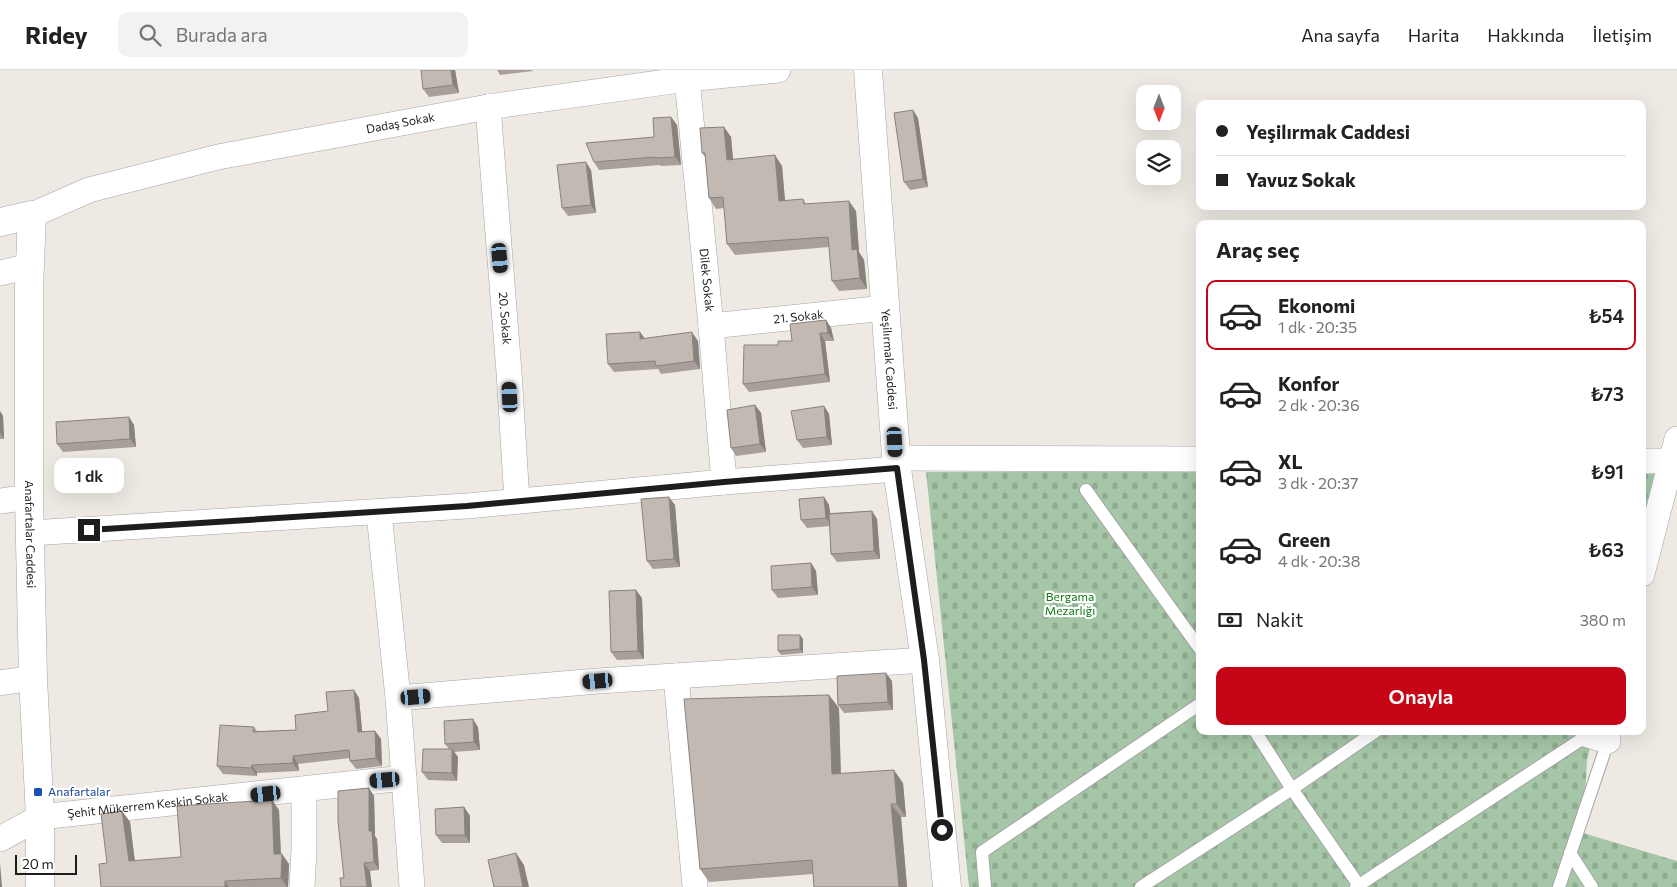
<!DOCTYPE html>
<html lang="tr">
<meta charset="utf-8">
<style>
:root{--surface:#fff;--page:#f2f2f2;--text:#222;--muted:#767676;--line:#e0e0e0;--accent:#c50515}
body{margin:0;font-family:Commissioner,sans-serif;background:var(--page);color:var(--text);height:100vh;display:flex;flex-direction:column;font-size:19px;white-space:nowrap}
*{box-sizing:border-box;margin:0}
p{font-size:16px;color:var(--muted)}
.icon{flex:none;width:28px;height:28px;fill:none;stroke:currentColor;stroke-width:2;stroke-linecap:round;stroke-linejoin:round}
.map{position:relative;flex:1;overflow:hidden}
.panel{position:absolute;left:1196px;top:150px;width:450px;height:515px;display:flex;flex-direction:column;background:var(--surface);border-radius:10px;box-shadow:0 5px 20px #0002}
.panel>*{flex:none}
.hud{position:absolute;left:1196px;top:30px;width:450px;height:110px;border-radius:10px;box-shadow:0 5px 20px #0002;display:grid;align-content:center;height:110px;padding:0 20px;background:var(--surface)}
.needle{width:32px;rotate:180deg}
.tools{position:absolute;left:1136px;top:15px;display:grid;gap:10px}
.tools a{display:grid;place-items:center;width:45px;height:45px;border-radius:10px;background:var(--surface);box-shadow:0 5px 20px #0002;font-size:25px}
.scale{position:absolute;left:15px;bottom:12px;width:62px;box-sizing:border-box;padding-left:5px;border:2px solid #1d1d1d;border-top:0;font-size:14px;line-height:18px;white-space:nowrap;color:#1d1d1d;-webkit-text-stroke:4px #fff;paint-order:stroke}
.end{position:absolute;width:22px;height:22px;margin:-11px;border:6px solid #1d1d1d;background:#fff;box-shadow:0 0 0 2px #fff}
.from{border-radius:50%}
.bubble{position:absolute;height:35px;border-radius:10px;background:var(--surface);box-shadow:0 5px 20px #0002;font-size:16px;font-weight:600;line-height:35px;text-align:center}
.car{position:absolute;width:15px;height:30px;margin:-15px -8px;border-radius:6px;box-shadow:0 0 4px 1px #0007;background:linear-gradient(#222 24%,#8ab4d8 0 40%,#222 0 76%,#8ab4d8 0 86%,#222 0)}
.hud b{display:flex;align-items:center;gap:18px;height:48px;font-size:19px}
.hud b+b{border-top:1px solid var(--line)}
.hud i{width:12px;height:12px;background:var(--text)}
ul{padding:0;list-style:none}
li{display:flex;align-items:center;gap:15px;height:70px;margin:0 10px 8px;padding:0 10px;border:2px solid transparent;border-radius:10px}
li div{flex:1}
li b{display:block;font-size:19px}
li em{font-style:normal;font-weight:600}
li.on{border-color:var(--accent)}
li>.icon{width:45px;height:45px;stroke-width:1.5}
h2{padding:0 20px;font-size:22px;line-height:60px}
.pay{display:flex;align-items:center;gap:12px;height:55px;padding:0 20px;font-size:19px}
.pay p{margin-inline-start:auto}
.button{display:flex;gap:10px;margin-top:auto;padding:10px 20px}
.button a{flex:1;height:58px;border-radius:10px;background:var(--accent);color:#fff;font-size:20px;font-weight:600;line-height:58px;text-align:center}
header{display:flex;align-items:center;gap:30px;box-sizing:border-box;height:70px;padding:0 25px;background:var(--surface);border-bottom:1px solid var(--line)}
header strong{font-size:24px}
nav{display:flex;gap:28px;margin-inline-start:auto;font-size:18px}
.search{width:350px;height:45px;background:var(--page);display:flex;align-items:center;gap:12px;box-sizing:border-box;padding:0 18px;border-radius:10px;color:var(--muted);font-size:19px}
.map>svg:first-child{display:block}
</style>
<header>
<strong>Ridey</strong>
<div class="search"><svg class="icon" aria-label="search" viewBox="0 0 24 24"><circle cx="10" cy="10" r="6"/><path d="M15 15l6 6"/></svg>Burada ara</div>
<nav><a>Ana sayfa</a><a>Harita</a><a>Hakkında</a><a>İletişim</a></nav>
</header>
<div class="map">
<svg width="1677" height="817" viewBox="0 0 1677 817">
<defs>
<pattern id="cemetery-stones" width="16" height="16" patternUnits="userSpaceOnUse" patternTransform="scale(1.25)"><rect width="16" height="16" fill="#a5c6a7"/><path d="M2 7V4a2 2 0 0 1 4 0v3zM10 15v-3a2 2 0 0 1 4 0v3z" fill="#8eaa8f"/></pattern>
</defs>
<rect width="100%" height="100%" fill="#eeeae3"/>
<path fill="url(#cemetery-stones)" d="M1643 400H1660L1643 470Z
M1200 401V661H1594L1587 690 1583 763 1677 791V817H969L926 402Z"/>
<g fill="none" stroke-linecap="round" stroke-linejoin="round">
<g stroke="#a4a4a4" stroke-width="14">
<path id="service" d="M1086 420 1200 579
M1255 661 1292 719 1360 817
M1570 783 1592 817
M985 817 982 782 1200 634
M1141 817 1292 719 1376 661
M1356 817 1588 665
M1559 817 1608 671"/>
</g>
<g stroke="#a4a4a4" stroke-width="26">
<g id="minor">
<path id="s1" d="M687 9 711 256 724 412"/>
<path id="s2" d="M488 37 509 302 517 431"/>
<path id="s3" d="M32 145 89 120 218 87 488 37 687 9 778 0"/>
<path d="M0 203 30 196"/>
<path id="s4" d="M711 256 885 238"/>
<path d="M896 388 1200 389"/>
<path d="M1642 391H1671"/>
<path d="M0 431 29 427"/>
<path d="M379 443 398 628 412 817"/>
<path d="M31 463 467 436 724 412 897 399"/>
<path d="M1642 504 1677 369"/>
<path d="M676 606 695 817"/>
<path d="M0 613 33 608"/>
<path d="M398 628 598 611 925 590"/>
<path d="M1590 661 1588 665 1608 671"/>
<path id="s5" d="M0 769 40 747 404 708"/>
<path d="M302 817 304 780V720"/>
</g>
</g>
<g stroke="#a4a4a4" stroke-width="29">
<g id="tertiary">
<path id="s6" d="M868 0 897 399 925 590 947 817"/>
<path id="s7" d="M0 152 32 145 29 219V427L33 608 40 747V817"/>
</g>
</g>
<use href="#service" stroke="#fff" stroke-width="12"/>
<use href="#minor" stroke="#fff" stroke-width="25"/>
<use href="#tertiary" stroke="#fff" stroke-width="28"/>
</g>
<path fill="#a89f9a" d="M455 0 459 23 429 27 423 19Z
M497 0H532L533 1 500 5Z
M671 47 677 55 681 95 661 96 660 95 599 100 594 92 654 67Z
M918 48 928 117 910 120 904 112Z
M724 57 731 67 733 90 782 96 785 131 803 129 806 134 856 141 859 182 864 190 867 219 839 221 832 211 829 177 735 185 727 174 724 138 716 139 709 128 705 87 702 83Z
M591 100 596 143 568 146 562 138Z
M826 250 831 258 834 271H825L830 312 749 322 743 314 778 275 792 271Z
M645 268 698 271 700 299 661 304 658 299 614 302 608 294Z
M755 335 761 343 766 382 736 386 731 378Z
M824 336 829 344 832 375 803 378 797 370Z
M0 341 3 346 4 369H0Z
M129 347 134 355 136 377 63 382 57 374Z
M824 427 829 435 830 443 872 441 877 449 880 489 837 492 831 484 830 456 807 458 801 450Z
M675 435 680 497 653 499 647 491Z
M811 493 816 501 818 525 778 528 772 520Z
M642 528 644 589 617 590 611 582Z
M803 569V583L781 585 778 581Z
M892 611 893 640 844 643 838 635Z
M354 620 359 628 362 661H375L381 669 382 696 356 699 350 691V688L298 694 299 701 257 703V706L223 704 217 696 254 657 257 661 296 660 328 641Z
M839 638 841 704 903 713 906 747H901L907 817H814L813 804 709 812 700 799Z
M478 657 480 680 454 682 458 687 457 711 428 710 422 702 449 679 445 674Z
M374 726 375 766 377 769 379 800 370 801 344 808Z
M464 737 470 746V773H442L436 765Z
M279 740 281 784 289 794 288 817H101L107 793 122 741 130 752 135 791 181 787Z"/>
<path fill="#88827d" d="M451 0H455L459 23 453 15Z
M913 40 918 48 928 117 923 109Z
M671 47 677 55 681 95 675 87Z
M724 57 731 67 734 100 727 90Z
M775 85 782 96 786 142 779 131Z
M586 92 591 100 596 143 591 135Z
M849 131 856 141 859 182 864 190 867 219 860 208 852 180Z
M826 250 831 258 834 271 828 263Z
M640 262 646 270 640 269Z
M692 262 698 271 700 299 694 291Z
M820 263 825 271 830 312 825 304Z
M755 335 761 343 766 382 760 374Z
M824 336 829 344 832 375 827 367Z
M0 341 3 346 4 369 0 363Z
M129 347 134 355 136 377 130 369Z
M669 427 675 435 680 497 674 489Z
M824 427 829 435 832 456 826 448Z
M872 441 877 449 880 489 874 481Z
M811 493 816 501 818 525 812 517Z
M636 520 642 528 644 589 638 581Z
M800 565 803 569V583L800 579Z
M886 603 892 611 893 640 888 632Z
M354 620 359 628 363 670 358 662Z
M829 625 839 638 841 717 832 704Z
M473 649 478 657 480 680 474 672Z
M375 661 381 669 382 696 376 688Z
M452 679 458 687 457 711 452 703Z
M293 686 298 694 299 701 293 693Z
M252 695 257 703V706L251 698Z
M894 700 903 713 906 747 897 734Z
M369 718 374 726 375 766 377 769 379 800 374 792 369 761Z
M272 730 279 740 281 791 282 784 289 794 288 817H287L281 808 274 784Z
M891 734 901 747 907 817H899Z
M464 737 470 746V773L465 765Z
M122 741 130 752 136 802 129 791Z
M516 783 524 795 529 817H523Z
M0 793 2 817H0Z
M364 793 370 801 372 817H367Z
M225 811 229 817H225Z"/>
<path fill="#c3b9b3" stroke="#88827d" d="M421 0H451L453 15 423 19Z
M913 40 923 109 904 112 894 43Z
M671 47 675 87 655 88V87L594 92 586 73 654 67 653 48Z
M724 57 727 90 775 85 779 131 803 129 804 134 849 131 852 180 857 179 860 208 832 211 828 167 727 174 723 127 709 128 705 83H702L700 58Z
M586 92 591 135 562 138 557 95Z
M826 250 828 263H820L825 304 743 314 744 275H778V271H792L790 254Z
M640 262V269L692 262 694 291 656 296 655 291 608 294 606 264Z
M755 335 760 374 731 378 727 340Z
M824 336 827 367 797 370 791 341Z
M129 347 130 369 57 374 56 352Z
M669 427 674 489 647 491 641 429Z
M824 427 826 448 801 450 799 429Z
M872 441 874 481 831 484 829 444Z
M811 493 812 517 772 520 771 496Z
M636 520 638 581 611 582 609 521Z
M778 565H800V579L778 581Z
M886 603 888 632 838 635 837 606Z
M354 620 358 662 375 661 376 688 350 691 349 680 293 686V693L252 695 251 698 217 696 220 655 254 657 253 662 296 660 295 645 328 641 326 622Z
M829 625 832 704 894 700 897 734H891L899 817H814L812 790 700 799 684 629Z
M473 649 474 672 445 674 444 651Z
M423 679H452V703L422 702Z
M369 718V761H372L374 792 364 793 367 817H341L340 808H344L338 751V721Z
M272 730 274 784H282L281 808 225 811V817H101L99 794 107 793 101 744 122 741 129 791 181 787 177 736Z
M464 737 465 765H436L435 739Z
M516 783 523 817H494L488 790Z"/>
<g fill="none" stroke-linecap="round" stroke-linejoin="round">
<path stroke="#1d1d1d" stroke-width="6" d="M89 460 467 436 724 412 897 398 924 590 942 760"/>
</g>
<rect fill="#1a4fb4" stroke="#fff" stroke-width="2" x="33" y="717" width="10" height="10" rx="2.5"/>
<g text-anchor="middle" stroke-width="4.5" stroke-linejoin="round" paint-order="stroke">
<g font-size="12" fill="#1d1d1d" stroke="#fff">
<text dy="4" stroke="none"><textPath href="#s3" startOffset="381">Dadaş Sokak</textPath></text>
<text dy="4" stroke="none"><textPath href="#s1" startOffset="202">Dilek Sokak</textPath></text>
<text dy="4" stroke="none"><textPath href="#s4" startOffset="88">21. Sokak</textPath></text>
<text dy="4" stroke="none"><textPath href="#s2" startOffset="212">20. Sokak</textPath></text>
<text dy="4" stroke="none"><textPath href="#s6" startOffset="290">Yeşilırmak Caddesi</textPath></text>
<text dy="4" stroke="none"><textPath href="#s7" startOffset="352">Anafartalar Caddesi</textPath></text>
<text dy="4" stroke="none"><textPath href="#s5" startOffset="154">Şehit Mükerrem Keskin Sokak</textPath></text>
</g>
<g font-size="12" fill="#0e780e" stroke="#fff">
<text x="1070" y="531">Bergama<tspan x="1070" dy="14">Mezarlığı</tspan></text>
</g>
<g font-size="12" fill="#164399" stroke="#fff" text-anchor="start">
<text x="48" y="726">Anafartalar</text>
</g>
</g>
</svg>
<div class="tools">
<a><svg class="needle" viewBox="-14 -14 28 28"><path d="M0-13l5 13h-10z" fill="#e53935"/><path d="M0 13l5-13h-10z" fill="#767676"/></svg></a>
<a><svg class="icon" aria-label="layers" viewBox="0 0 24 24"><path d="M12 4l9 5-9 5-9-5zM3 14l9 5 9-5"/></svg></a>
</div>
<div class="scale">20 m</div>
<i class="end from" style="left:942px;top:760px"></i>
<i class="end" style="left:89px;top:460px"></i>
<div class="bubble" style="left:54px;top:388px;width:70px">1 dk</div>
<i class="car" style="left:500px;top:188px;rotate:175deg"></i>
<i class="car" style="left:510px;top:327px;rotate:357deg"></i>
<i class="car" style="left:895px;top:372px;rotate:177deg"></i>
<i class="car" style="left:598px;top:611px;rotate:265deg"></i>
<i class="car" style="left:416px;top:627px;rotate:85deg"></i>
<i class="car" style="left:385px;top:710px;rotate:265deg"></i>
<i class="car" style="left:266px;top:724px;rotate:264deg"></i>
<div class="hud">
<b><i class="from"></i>Yeşilırmak Caddesi</b>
<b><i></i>Yavuz Sokak</b>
</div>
<section class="panel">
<h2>Araç seç</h2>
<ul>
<li class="on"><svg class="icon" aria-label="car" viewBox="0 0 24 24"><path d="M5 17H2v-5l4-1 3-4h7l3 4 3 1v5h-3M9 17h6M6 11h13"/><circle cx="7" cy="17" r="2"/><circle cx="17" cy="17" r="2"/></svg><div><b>Ekonomi</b><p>1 dk · 20:35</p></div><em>₺54</em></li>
<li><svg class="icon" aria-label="car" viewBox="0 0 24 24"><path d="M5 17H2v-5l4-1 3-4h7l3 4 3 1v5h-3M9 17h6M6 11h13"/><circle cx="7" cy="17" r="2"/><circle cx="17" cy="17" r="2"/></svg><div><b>Konfor</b><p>2 dk · 20:36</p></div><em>₺73</em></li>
<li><svg class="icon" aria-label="car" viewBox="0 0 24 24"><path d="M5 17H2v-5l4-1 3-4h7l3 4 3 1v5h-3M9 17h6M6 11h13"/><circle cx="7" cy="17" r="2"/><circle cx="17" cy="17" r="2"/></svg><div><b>XL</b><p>3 dk · 20:37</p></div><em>₺91</em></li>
<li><svg class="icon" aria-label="car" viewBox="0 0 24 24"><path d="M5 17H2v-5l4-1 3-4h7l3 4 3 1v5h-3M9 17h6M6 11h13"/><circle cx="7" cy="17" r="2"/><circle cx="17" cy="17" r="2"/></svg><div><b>Green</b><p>4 dk · 20:38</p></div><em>₺63</em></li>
</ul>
<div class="pay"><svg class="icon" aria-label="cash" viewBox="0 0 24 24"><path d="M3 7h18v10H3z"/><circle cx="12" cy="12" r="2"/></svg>Nakit<p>380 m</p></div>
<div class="button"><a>Onayla</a></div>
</section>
</div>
